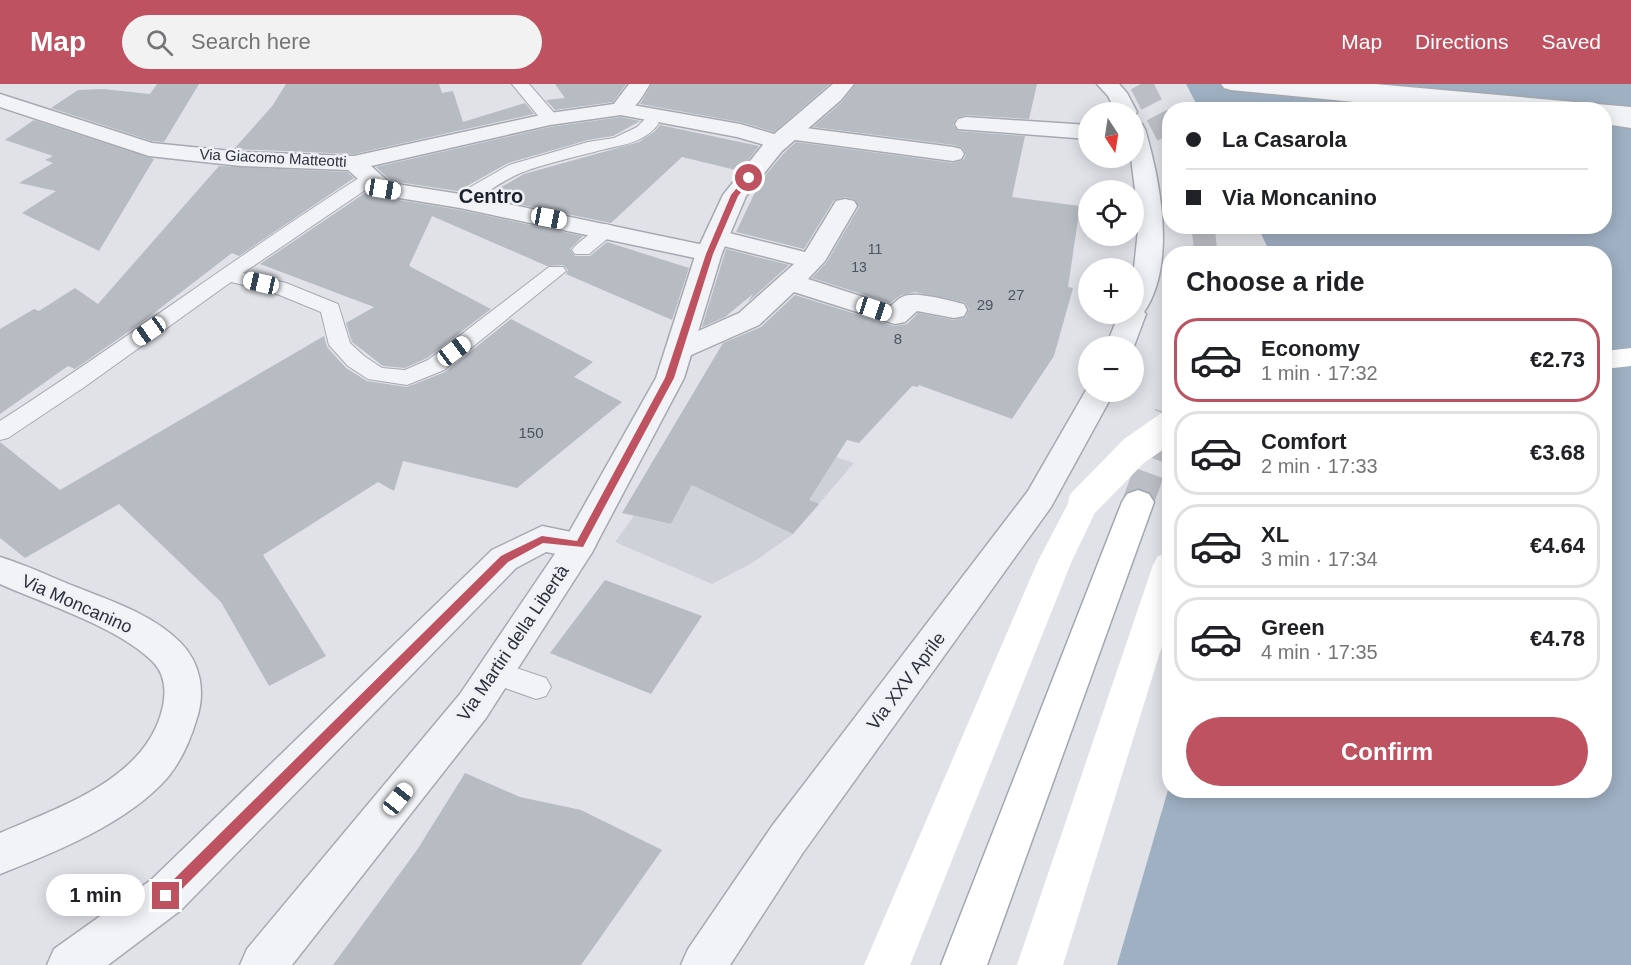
<!DOCTYPE html>
<meta charset="utf-8">
<style>
:root{--surface:#fff;--page:#f2f2f2;--text:#202124;--muted:#757577;--line:#e0e0e0;--accent:#be5261}
body{margin:0;font-family:Arial,sans-serif;background:var(--page);color:var(--text);height:100vh;display:flex;flex-direction:column;font-size:22px;white-space:nowrap}
*{box-sizing:border-box;margin:0}
p{font-size:20px;color:var(--muted)}
.icon{flex:none;width:33px;height:33px;fill:none;stroke:currentColor;stroke-width:2;stroke-linecap:round;stroke-linejoin:round}
.map{position:relative;flex:1;overflow:hidden}
.side{position:absolute;left:1162px;top:162px;width:450px;height:552px;display:flex;flex-direction:column;background:var(--surface);border-radius:24px;box-shadow:0 3px 15px #0003}
.side>*{flex:none}
.guide{position:absolute;left:1162px;top:18px;width:450px;height:132px;border-radius:24px;box-shadow:0 3px 15px #0003;display:grid;align-content:center;height:132px;padding:0 24px;background:var(--surface)}
.needle{width:39px;rotate:168deg}
.fabs{position:absolute;left:1078px;top:18px;display:grid;gap:12px}
.fabs a{display:grid;place-items:center;width:66px;height:66px;border-radius:50%;background:var(--surface);box-shadow:0 3px 15px #0003;font-size:30px}
.end{position:absolute;width:27px;height:27px;margin:-14px;border:8px solid #be5261;background:#fff;box-shadow:0 0 0 3px #fff}
.from{border-radius:50%}
.bubble{position:absolute;height:42px;border-radius:21px;background:var(--surface);box-shadow:0 3px 15px #0003;font-size:20px;font-weight:800;line-height:42px;text-align:center}
.car{position:absolute;width:18px;height:36px;margin:-18px -9px;border-radius:8px;box-shadow:0 0 4px 2px #0007;background:linear-gradient(#fff 24%,#345 0 40%,#fff 0 76%,#345 0 86%,#fff 0)}
.guide b{display:flex;align-items:center;gap:21px;height:57px;font-size:22px}
.guide b+b{border-top:2px solid var(--line)}
.guide i{width:15px;height:15px;background:var(--text)}
ul{padding:0;list-style:none}
li{display:flex;align-items:center;gap:18px;height:84px;margin:0 12px 9px;padding:0 12px;border:3px solid var(--line);border-radius:24px}
li div{flex:1}
li b{display:block;font-size:22px}
li em{font-style:normal;font-weight:800}
li.active{border-color:var(--accent)}
li>.icon{width:54px;height:54px;stroke-width:1.5}
h2{padding:0 24px;font-size:27px;line-height:72px}
.action{display:flex;gap:12px;margin-top:auto;padding:12px 24px}
.action a{flex:1;height:69px;border-radius:36px;background:var(--accent);color:#fff;font-size:24px;font-weight:800;line-height:69px;text-align:center}
header{display:flex;align-items:center;gap:36px;box-sizing:border-box;height:84px;padding:0 30px;background:var(--accent);color:#fff}
header strong{font-size:28px}
nav{display:flex;gap:33px;margin-inline-start:auto;font-size:21px}
.search{width:420px;height:54px;background:var(--page);display:flex;align-items:center;gap:15px;box-sizing:border-box;padding:0 21px;border-radius:33px;color:var(--muted);font-size:22px}
.map>svg:first-child{display:block}
</style>
<header>
<strong>Map</strong>
<div class="search"><svg class="icon" aria-label="search" viewBox="0 0 24 24"><circle cx="10" cy="10" r="6"/><path d="M15 15l6 6"/></svg>Search here</div>
<nav><a>Map</a><a>Directions</a><a>Saved</a></nav>
</header>
<div class="map">
<svg width="1631" height="881" viewBox="0 0 1631 881">
<rect width="100%" height="100%" fill="#e0e2e7"/>
<path fill="#ced1d8" d="M727 338 854 379 793 450 752 479 712 500 615 458 634 432 671 440Z"/>
<path fill="#9fb0c3" d="M1186 0H1631V881H1117L1170 699V706H1605V170L1270 169 1258 143 1605 142V26L1199 25Z"/>
<path fill="#b7bcc3" d="M157 0H199L164 58 152 57 51 24 78 6 103 5 150 10Z
M286 0H439L442 9 453 7 463 38 525 19 534 30 354 70 234 65 273 21Z
M555 0H626L613 18 555 26 546 16 565 14Z
M652 0H830L774 48 740 38 640 20Z
M856 0H1037L1029 35 966 31 956 34 953 41 958 47 1025 52 1012 113 1080 122 1068 203 1073 204 1054 272 1012 335 919 301 918 303 912 302 859 359 847 356 809 416 819 420 793 450 692 401 671 440 622 429 723 259 761 243 795 211 894 242 907 240 918 229 954 236 966 233 969 225 965 218 915 208 901 211 890 219 812 194 827 178 859 123 854 115 845 113 834 116 804 165 736 148 760 98 784 69 796 58 953 79 963 76 966 71 963 64 954 61 813 43 842 18Z
M621 33 640 37 613 52 588 56 508 79 458 107 391 97 376 83 550 43Z
M34 36 154 75 99 167 22 129 56 107 19 99 53 79 45 76 53 72 5 56Z
M660 41 759 62 740 87 682 73 611 139 484 113 524 90 639 58 654 48Z
M219 82 347 88 354 94 239 172 232 169 141 239 75 285 68 282 0 330V245L34 225 39 227 75 204 98 220Z
M368 107 375 112 460 126 583 152 570 165 575 172H590L607 158 689 184 672 236 566 190 568 186 563 181 547 182 432 132 409 182 491 225 427 274 405 284 383 282 352 258 346 239 374 223 260 180Z
M726 165 789 181 748 218 753 210 725 233 702 243Z
M511 235 593 278 574 293 622 318 517 404 403 377 394 407 378 398 263 471 326 572 269 602 221 518 119 420 25 474 0 454V358L60 406 324 252 327 263 346 284 367 297 407 303 445 288Z
M605 496 702 532 651 610 550 569Z
M465 689 520 713 581 726 662 766 581 881H333L417 766Z"/>
<g fill="none" stroke-linecap="round" stroke-linejoin="round">
<path stroke="#bcbec5" stroke-width="23" stroke-dasharray="23 12" stroke-linecap="butt" d="M1141 0 1170 56
M1203 142 1206 170"/>
<path stroke="#bcbec5" stroke-width="31" stroke-dasharray="31 15" stroke-linecap="butt" d="M1138 418 1170 330"/>
<g stroke="#a6a9b0" stroke-width="2">
<path id="service" d="M512 0H529L556 31 558 35 556 39H544Z
M651 34 659 39C644 61 617 61 594 68 570 74 545 80 523 88 503 96 485 110 467 121H453L451 117 453 113 509 81 588 58 614 54 637 43 645 35Z
M371 89 377 90 380 94 377 98 243 189 286 199 338 220 350 259 364 272 382 284 405 286 428 276 549 183H563L566 187 444 286 407 301 368 295 348 282 329 261 321 228 272 208 231 198 83 304 8 354 0 356V337C123 258 241 169 365 90Z
M606 140 613 142 616 146 613 150 589 170H575L572 166 575 162 599 142Z
M495 577 546 594 551 603 546 612 536 615 485 597 481 589 485 581Z"/>
</g>
<g stroke="#a6a9b0" stroke-width="3">
<path id="pedestrian" d="M629 0H650C641 14 632 34 613 30L610 25Z
M1295 0H1375L1631 23V35L1605 33V26H1518L1305 6 1298 4Z"/>
</g>
<g stroke="#a6a9b0" stroke-width="3">
<path id="minor" d="M1097 0H1119L1127 9 1137 28 1134 32V28H1116L1108 12Z
M0 10 152 59 241 68 354 72 550 29 621 19 740 40 781 52 779 49 782 44 790 42 953 63 961 65 964 70 961 75 953 77 788 55 790 58 787 63 779 65 737 53 621 31 550 41 371 82 390 99 460 110 718 164 722 169 718 174 709 177 460 124 375 110 348 86 241 82 149 72 0 23Z
M966 33 1089 41V55L958 45 955 40 958 35Z
M1134 38 1142 40 1145 45C1160 96 1177 180 1144 228L1146 230 1134 262H1106L1119 230H1134V184L1139 137 1131 74H1134Z
M845 115 854 117 857 122 825 177 808 195 891 222C894 219 898 215 902 213 914 206 950 217 964 220L967 226 964 232 954 234 917 227 905 238 895 240 794 208 759 241 689 272 679 275 669 272 665 266 669 260 739 229 794 180 708 158 705 153 708 148 717 146 805 168 836 117Z
M1089 301V308H1114L1051 423 802 770 730 881H681L688 865 772 742 1028 407Z
M542 442 591 452 596 461 591 470 579 474 546 468 516 484 181 826 108 881H47L54 865 151 796 492 466Z
M0 473C26 481 51 493 76 503 111 517 152 530 180 558 201 579 206 609 196 637 190 657 181 677 168 693 128 739 56 768 0 790V749C59 723 148 695 163 622 166 607 165 591 154 579 121 544 45 520 0 500Z"/>
</g>
<g stroke="#a6a9b0" stroke-width="3">
<path id="tertiary" d="M833 0H854L841 16 782 67 746 112 722 169 684 294 591 470 486 634 292 881H240L247 865 460 610 567 452 656 294 696 169 723 111 766 57Z
M1221 0H1298L1510 20 1518 21 1520 26H1436L1231 6 1224 4Z
M1605 28 1631 30V44L1605 40Z"/>
</g>
<g stroke="#a0a7b1" stroke-width="3">
<path id="primary" d="M1138 406 1149 410 1154 418 987 881H941L1122 418 1127 410Z"/>
</g>
<use href="#service" fill="#f2f3f6" fill-rule="evenodd"/>
<use href="#pedestrian" fill="#f2f3f6" fill-rule="evenodd"/>
<use href="#minor" fill="#f2f3f6" fill-rule="evenodd"/>
<use href="#tertiary" fill="#f2f3f6" fill-rule="evenodd"/>
<path fill="#fff" fill-rule="evenodd" d="M1631 264V282L1605 285V267Z
M1084 406 1095 410 1100 418 1071 479 910 881H864L1037 479 1073 410Z
M1170 468V536L1063 881H1017L1153 481 1158 472Z"/>
<use href="#primary" fill="#fff" fill-rule="evenodd"/>
<path stroke="#fff" stroke-width="31" d="M1084 418 1134 367 1170 342"/>
</g>
<path fill="#be5261" d="M746 93 752 94 738 112 713 170 674 294 583 463 543 459 508 478 171 816 166 818 162 816 160 812 162 807 501 472 542 452 577 457 665 294 706 170 731 111Z"/>
<g text-anchor="middle" stroke-width="5" stroke-linejoin="round" paint-order="stroke">
<g font-size="14" fill="#4d535e">
<text x="875" y="170">11</text>
<text x="859" y="188">13</text>
</g>
<g font-size="15" fill="#2a303c" stroke="#eff1f5">
<text transform="translate(273 74) rotate(3)" y="5">Via Giacomo Matteotti</text>
</g>
<g font-size="15" fill="#4d535e">
<text x="1016" y="216">27</text>
<text x="985" y="226">29</text>
<text x="898" y="260">8</text>
<text x="531" y="354">150</text>
</g>
<g font-size="18" fill="#2a303c" stroke="#eff1f5">
<text transform="translate(77 520) rotate(24)" y="6">Via Moncanino</text>
<text transform="translate(513 559) rotate(-56)" y="6">Via Martiri della Libertà</text>
<text transform="translate(906 597) rotate(-53)" y="6">Via XXV Aprile</text>
</g>
<g font-size="20" font-weight="bold" fill="#1c222d" stroke="#eff1f5">
<text x="491" y="119">Centro</text>
</g>
</g>
</svg>
<div class="fabs">
<a><svg class="needle" viewBox="-14 -14 28 28"><path d="M0-13l5 13h-10z" fill="#e53935"/><path d="M0 13l5-13h-10z" fill="#757577"/></svg></a>
<a><svg class="icon" aria-label="locate" viewBox="0 0 24 24"><circle cx="12" cy="12" r="6"/><path d="M12 2v4M12 18v4M2 12h4M18 12h4"/></svg></a>
<a>+</a>
<a>−</a>
</div>
<i class="end from" style="left:749px;top:94px"></i>
<i class="end" style="left:166px;top:812px"></i>
<div class="bubble" style="left:46px;top:790px;width:99px">1 min</div>
<i class="car" style="left:383px;top:105px;rotate:99deg"></i>
<i class="car" style="left:549px;top:134px;rotate:101deg"></i>
<i class="car" style="left:261px;top:199px;rotate:283deg"></i>
<i class="car" style="left:874px;top:225px;rotate:108deg"></i>
<i class="car" style="left:149px;top:247px;rotate:235deg"></i>
<i class="car" style="left:454px;top:267px;rotate:53deg"></i>
<i class="car" style="left:398px;top:715px;rotate:39deg"></i>
<div class="guide">
<b><i class="from"></i>La Casarola</b>
<b><i></i>Via Moncanino</b>
</div>
<section class="side">
<h2>Choose a ride</h2>
<ul>
<li class="active"><svg class="icon" aria-label="car" viewBox="0 0 24 24"><path d="M5 17H2v-5l4-1 3-4h7l3 4 3 1v5h-3M9 17h6M6 11h13"/><circle cx="7" cy="17" r="2"/><circle cx="17" cy="17" r="2"/></svg><div><b>Economy</b><p>1 min · 17:32</p></div><em>€2.73</em></li>
<li><svg class="icon" aria-label="car" viewBox="0 0 24 24"><path d="M5 17H2v-5l4-1 3-4h7l3 4 3 1v5h-3M9 17h6M6 11h13"/><circle cx="7" cy="17" r="2"/><circle cx="17" cy="17" r="2"/></svg><div><b>Comfort</b><p>2 min · 17:33</p></div><em>€3.68</em></li>
<li><svg class="icon" aria-label="car" viewBox="0 0 24 24"><path d="M5 17H2v-5l4-1 3-4h7l3 4 3 1v5h-3M9 17h6M6 11h13"/><circle cx="7" cy="17" r="2"/><circle cx="17" cy="17" r="2"/></svg><div><b>XL</b><p>3 min · 17:34</p></div><em>€4.64</em></li>
<li><svg class="icon" aria-label="car" viewBox="0 0 24 24"><path d="M5 17H2v-5l4-1 3-4h7l3 4 3 1v5h-3M9 17h6M6 11h13"/><circle cx="7" cy="17" r="2"/><circle cx="17" cy="17" r="2"/></svg><div><b>Green</b><p>4 min · 17:35</p></div><em>€4.78</em></li>
</ul>
<div class="action"><a>Confirm</a></div>
</section>
</div>
